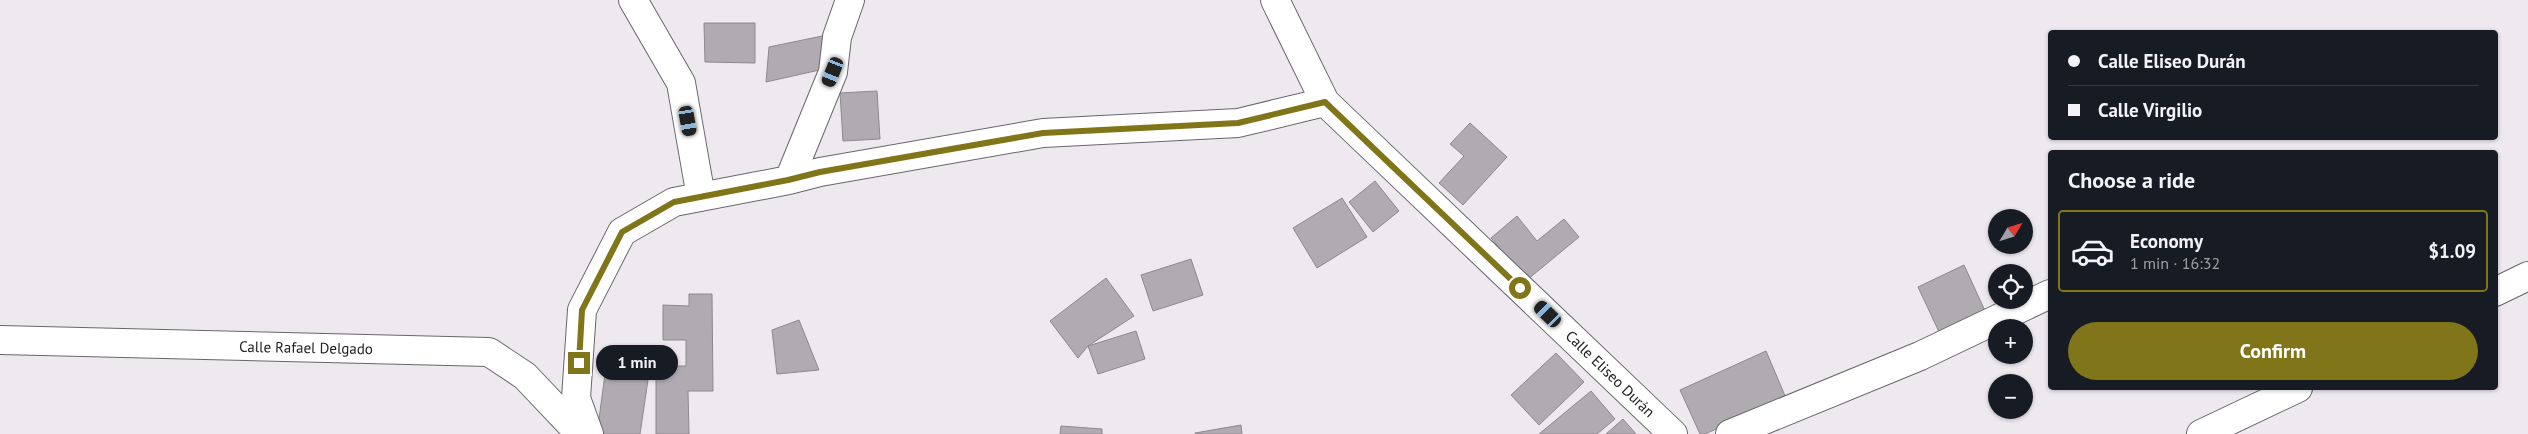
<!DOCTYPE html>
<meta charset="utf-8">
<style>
:root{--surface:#171b24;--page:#20242c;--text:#f1f3f6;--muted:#9ea1a6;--line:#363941;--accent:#807619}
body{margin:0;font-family:"PT Sans",sans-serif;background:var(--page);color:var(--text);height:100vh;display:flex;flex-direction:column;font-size:19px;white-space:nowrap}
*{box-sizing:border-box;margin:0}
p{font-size:16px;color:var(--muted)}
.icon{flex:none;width:28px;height:28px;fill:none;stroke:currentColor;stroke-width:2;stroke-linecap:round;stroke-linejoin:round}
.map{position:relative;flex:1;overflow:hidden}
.sheet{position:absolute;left:2048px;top:150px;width:450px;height:240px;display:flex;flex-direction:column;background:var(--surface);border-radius:5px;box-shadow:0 1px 4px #0004}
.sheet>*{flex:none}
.top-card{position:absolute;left:2048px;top:30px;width:450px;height:110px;border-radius:5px;box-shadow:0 1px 4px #0004;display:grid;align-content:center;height:110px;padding:0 20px;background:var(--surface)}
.needle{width:32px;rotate:52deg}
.controls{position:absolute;left:1988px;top:209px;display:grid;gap:10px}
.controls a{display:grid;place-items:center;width:45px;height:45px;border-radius:50%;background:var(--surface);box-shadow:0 1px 4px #0004;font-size:25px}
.end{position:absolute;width:22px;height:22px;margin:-11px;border:6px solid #807619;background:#fff;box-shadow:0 0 0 2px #fff}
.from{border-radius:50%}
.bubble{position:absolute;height:35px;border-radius:18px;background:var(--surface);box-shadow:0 1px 4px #0004;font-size:16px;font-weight:600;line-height:35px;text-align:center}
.car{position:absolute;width:15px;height:30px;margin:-15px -8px;border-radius:6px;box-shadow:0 0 4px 1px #0007;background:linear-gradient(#222 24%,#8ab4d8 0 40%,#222 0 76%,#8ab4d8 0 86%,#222 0)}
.top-card b{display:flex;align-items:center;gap:18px;height:48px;font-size:19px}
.top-card b+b{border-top:1px solid var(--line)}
.top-card i{width:12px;height:12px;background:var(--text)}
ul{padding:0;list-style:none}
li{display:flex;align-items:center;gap:15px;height:82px;margin:0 10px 8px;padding:0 10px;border:2px solid transparent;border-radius:5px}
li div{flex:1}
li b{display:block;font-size:19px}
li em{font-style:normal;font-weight:600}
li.on{border-color:var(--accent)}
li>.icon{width:45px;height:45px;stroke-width:1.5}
h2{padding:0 20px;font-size:22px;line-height:60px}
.button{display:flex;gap:10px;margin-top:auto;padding:10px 20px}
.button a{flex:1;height:58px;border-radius:30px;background:var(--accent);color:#fff;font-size:20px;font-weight:600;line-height:58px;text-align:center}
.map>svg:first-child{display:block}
</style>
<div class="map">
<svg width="2528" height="434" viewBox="0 0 2528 434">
<rect width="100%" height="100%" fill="#ede9ef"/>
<path fill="#afabb1" stroke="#8c898e" d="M704 23H755V63L705 62Z
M827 35 824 69 766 82 769 47Z
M877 91 880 139 843 141 840 93Z
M1470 123 1507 157 1463 205 1439 183 1464 156 1450 144Z
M1375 181 1399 211 1373 232 1349 202Z
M1342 198 1367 237 1317 268 1293 228Z
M1517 216 1537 241 1564 219 1579 237 1527 280 1491 238Z
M1191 259 1203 295 1153 311 1141 275Z
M1964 265 1986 313 1940 334 1918 287Z
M1106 278 1134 316 1088 346 1078 358 1050 321Z
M689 294H712L713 391H688L689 434H656V366H686V340H663V305L689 306Z
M799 320 819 370 777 374 772 330Z
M1136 331 1145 359 1098 374 1088 346Z
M1766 351 1786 398 1705 434H1700L1680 390Z
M1556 353 1584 382 1539 425 1511 395Z
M605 374 648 380 640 434H597Z
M1591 391 1615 419 1597 434H1539Z
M1623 419 1636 434H1606Z
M1241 425 1242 434H1195V433Z
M1061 426 1102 429V434H1060Z"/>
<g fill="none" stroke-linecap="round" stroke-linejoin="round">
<g stroke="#69666b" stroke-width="30">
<path id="street" d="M633 0 681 83 701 197
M1275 0 1325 102 1673 434
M789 180 833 72 837 37 850 0
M2495 292 2528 276
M0 340 489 352 525 376 580 434
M589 434 576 398 582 310 622 232 674 202 789 180 820 172 1043 133 1238 123 1325 102
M1730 434 1920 356 2050 294
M2201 434 2298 388"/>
</g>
<use href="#street" stroke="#fff" stroke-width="28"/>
</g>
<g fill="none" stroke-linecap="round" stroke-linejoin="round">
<path stroke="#807619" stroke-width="6" d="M579 363 582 310 622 232 674 202 788 180 820 172 1043 133 1238 123 1325 102 1520 288"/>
</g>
<g text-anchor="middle" stroke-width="4" stroke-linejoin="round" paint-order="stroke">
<g font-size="15" fill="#222022" stroke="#fff">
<text transform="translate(306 348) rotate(1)" y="5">Calle Rafael Delgado</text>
<text transform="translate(1610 374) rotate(44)" y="5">Calle Eliseo Durán</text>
</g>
</g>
</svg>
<div class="controls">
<a><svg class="needle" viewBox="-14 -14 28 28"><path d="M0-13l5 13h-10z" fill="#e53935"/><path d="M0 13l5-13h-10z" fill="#9ea1a6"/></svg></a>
<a><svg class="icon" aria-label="locate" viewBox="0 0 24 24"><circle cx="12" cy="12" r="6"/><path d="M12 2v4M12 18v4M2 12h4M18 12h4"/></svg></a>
<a>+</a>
<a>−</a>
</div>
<i class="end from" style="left:1520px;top:288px"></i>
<i class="end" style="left:579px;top:363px"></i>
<div class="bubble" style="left:596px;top:345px;width:82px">1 min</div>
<i class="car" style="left:833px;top:72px;rotate:202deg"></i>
<i class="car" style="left:688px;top:121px;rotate:170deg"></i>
<i class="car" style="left:1548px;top:314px;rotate:314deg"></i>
<div class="top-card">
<b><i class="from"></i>Calle Eliseo Durán</b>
<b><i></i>Calle Virgilio</b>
</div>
<section class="sheet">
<h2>Choose a ride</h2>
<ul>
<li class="on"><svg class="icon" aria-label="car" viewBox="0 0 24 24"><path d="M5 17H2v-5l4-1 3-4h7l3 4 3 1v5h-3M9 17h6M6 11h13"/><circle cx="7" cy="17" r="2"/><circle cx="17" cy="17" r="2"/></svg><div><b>Economy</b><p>1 min · 16:32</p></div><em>$1.09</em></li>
</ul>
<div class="button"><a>Confirm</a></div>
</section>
</div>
